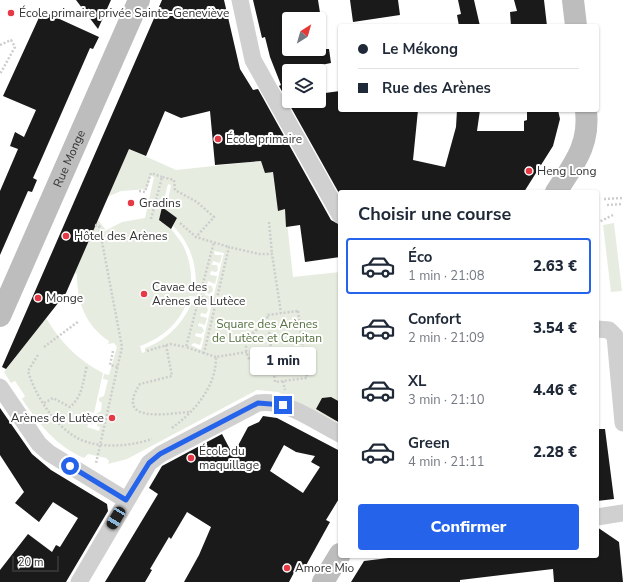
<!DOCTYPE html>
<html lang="fr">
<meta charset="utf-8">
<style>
:root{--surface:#fff;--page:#f2f2f3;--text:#1f2937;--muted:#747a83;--line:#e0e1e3;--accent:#2563eb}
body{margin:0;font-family:"Nunito Sans",sans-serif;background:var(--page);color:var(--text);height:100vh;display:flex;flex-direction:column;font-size:15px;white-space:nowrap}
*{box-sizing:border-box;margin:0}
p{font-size:13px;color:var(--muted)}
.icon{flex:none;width:22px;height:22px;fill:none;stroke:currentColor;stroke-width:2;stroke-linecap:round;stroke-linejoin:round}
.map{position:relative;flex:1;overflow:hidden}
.drawer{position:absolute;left:338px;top:190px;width:261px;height:368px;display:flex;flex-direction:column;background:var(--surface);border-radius:4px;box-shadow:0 1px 3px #0004}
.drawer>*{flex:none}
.hud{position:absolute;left:338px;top:24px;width:261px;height:88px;border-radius:4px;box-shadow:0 1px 3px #0004;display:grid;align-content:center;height:88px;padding:0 20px;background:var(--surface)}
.needle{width:26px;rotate:37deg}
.tools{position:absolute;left:282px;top:12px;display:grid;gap:8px}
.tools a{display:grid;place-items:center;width:44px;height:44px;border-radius:4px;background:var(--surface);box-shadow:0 1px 3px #0004;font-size:20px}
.scale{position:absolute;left:12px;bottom:10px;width:47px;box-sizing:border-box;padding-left:4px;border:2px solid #333;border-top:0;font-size:11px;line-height:14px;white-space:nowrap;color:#333;-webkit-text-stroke:3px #fff;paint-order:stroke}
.end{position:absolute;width:18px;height:18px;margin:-9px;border:5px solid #2563eb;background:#fff;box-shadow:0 0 0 2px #fff}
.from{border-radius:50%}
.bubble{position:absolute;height:28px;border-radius:4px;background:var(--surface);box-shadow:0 1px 3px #0004;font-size:13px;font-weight:800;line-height:28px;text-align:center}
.car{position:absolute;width:12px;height:24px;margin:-12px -6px;border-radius:5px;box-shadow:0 0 3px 1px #0007;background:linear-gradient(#222 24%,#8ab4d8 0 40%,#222 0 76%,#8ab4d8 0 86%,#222 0)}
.hud b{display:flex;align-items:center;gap:14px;height:38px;font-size:15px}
.hud b+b{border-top:1px solid var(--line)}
.hud i{width:10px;height:10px;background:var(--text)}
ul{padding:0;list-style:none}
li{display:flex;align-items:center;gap:12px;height:56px;margin:0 8px 6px;padding:0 12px;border:2px solid transparent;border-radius:4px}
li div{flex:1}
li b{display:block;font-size:15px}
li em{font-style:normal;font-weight:800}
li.on{border-color:var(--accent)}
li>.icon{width:36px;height:36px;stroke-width:1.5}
h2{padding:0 20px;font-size:18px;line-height:48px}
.action{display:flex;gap:8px;margin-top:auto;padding:8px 20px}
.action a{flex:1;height:46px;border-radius:4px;background:var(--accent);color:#fff;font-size:16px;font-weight:800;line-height:46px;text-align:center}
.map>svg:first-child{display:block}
</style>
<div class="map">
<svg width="623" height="582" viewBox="0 0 623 582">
<rect width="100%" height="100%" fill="#fff"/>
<path fill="#e6ecdf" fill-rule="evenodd" d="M129 149 176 170 271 160 276 197 284 195 293 277 340 272V415L336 422 278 392 257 390 127 459 108 464 109 461 106 458 88 454 84 458C56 446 39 424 22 399L25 396 15 381 11 383 4 372 46 318C61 343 78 360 103 373L94 413 88 411 87 413 91 415 93 421 92 425 89 423 87 427 99 431 100 427 97 426 99 419 96 414 101 411 102 403 99 401V398L104 396 108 380 103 379 104 374 109 375 117 347 114 343 108 344 109 341C85 325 77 302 77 274L74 273 98 220 105 229 103 232 122 222 145 218 154 177 151 176 147 189 121 191 107 197ZM168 184 171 185 166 211 177 218 173 226C189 242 196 261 196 284L202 286 199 301 193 300C184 322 168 340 145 348V352L142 353 140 346C165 337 182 320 189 296L198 297 199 289 191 287C192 271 189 255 181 242 174 232 168 227 165 215L161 222 159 220ZM214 251 224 253 213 299 212 297 205 295 206 292 209 294 213 291 212 286 207 285 208 281 215 284 217 276 210 275 211 271 216 272 218 270 217 265H212L213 261 220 263 222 255H215ZM203 302 210 305V302L212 303 201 350 191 345 194 343 200 345 202 338 195 336 196 333 201 334 204 331 202 327 198 326 199 323 205 325 207 318 200 316 201 313 206 314 208 310 207 307 202 306Z
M614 223 622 291 611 292 603 225Z"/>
<path fill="#1a1a1a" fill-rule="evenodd" d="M76 0H111L98 29Z
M162 0H224L240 69 253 90 258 89 331 220 340 225V257L305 262 300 225 286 227 285 209 278 211 273 172 265 173 261 161 215 165 210 111 181 118 165 111 146 156 129 149 66 293 6 369 2 367Z
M253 0H318L321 19H289V49H329L331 63 316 66 317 71H289V101H321L325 93 340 91V110H418L413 160 445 167 456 127 457 110H480L477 131H524V121L527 120V110H558L560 119 553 146 524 192H340V195L279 86 281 85 270 57 265 37 262 38Z
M350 0H398L400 15 353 22Z
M458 0H474L480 26H459L457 15 461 14Z
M514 0H544L547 26H511L510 12 517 11Z
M42 11 99 37 93 49 90 48 41 160 33 178 37 180 32 192 28 191 0 255V191L18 149 10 146 15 132 24 137 36 110 3 96Z
M162 207 177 218 171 229 159 220Z
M331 397 340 402V423L316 409 322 398Z
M0 408 32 454 51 470 107 504 108 511 66 582H0V570L28 534 52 552 56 545 60 547 78 518 53 502 39 522 15 503 24 492 0 455Z
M263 416 277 418 340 451V497L326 520 330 522 304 569 298 565 289 582H184L199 555 211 527 187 512 171 539 169 537 150 569 152 570 145 582H105L158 494 149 488 162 466 222 434 233 455 248 427 259 422ZM284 445 296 452 315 456 311 462 320 467 303 493 270 471Z
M597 429H605L614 499 597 501Z
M597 527 619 542 623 582H554L553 569 460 580V582H351L364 561 405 556H597Z"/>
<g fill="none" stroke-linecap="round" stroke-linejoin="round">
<path stroke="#cdcdcd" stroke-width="2.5" stroke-dasharray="2 2" stroke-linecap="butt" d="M0 45 11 40 15 47 0 74
M139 191 145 192 151 173 162 177
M604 199 623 198
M607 205 623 204
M151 219 162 177 174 180 175 190 197 202 214 217 196 237
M269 222 272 254
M180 223 196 237 229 247
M597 223 613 215
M95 225 99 226 122 347 96 463
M201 297 216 301
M298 311 307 378 275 382 267 315Z
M268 325C236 333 240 370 273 370
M166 345 172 376 140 384C113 425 170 413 190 412
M44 347 79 321
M113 351 110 365 118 367
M147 351 170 344 186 347
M204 353 186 347 214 242
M38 355 28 371C35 394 51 420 71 434 92 450 129 447 152 439
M216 357 204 353 229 247 259 254H272L281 313
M283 381 285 390
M44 403 53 398 70 407C83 396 83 381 87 365
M172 428C195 411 216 387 216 357L247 352"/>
<path stroke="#d0d0d0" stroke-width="17" d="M240 0 253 60 340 215
M597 329 609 330 615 336 623 423
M0 387 39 444 49 453 126 500
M597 517 623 513
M79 582 149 463 161 454 258 403C287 399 315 422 340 434"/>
<g stroke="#bdbdbd" stroke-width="22">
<path d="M573 0 576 26"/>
<path d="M556 192C574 164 590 145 586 110"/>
<path id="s1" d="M0 316 139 0"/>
<path d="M323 582 340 554"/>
</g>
</g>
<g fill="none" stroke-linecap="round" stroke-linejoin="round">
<path stroke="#2563eb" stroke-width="5" d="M70 466 126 500 149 463 160 454 258 403 283 405"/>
</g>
<g fill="#e63946" stroke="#fff" stroke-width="1.5">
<circle cx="11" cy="13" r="4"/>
<circle cx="218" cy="139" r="4"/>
<circle cx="529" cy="171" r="4"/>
<circle cx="131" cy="203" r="4"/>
<circle cx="66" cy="236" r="4"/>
<circle cx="144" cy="294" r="4"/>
<circle cx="38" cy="298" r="4"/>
<circle cx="112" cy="418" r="4"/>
<circle cx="191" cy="458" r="4"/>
<circle cx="287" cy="568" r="4"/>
</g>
<g text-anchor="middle" stroke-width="4" stroke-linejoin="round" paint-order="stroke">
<g font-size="12" fill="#333" stroke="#fff" text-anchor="start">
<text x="19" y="17">École primaire privée Sainte-Geneviève</text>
<text x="226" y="143">École primaire</text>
<text x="537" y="175">Heng Long</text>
<text x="139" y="207">Gradins</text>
<text x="74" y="240">Hôtel des Arènes</text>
<text x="152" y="291">Cavae des<tspan x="152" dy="14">Arènes de Lutèce</tspan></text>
<text x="46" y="302">Monge</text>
<text x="104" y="422" text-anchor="end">Arènes de Lutèce</text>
<text x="199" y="455">École du<tspan x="199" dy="14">maquillage</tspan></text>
<text x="295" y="572">Amore Mio</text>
</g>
<g font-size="12" fill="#333" stroke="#fff">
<text dy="4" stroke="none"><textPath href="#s1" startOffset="172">Rue Monge</textPath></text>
</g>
<g font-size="12" fill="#56703f" stroke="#fff">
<text x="267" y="328">Square des Arènes<tspan x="267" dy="14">de Lutèce et Capitan</tspan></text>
</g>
</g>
</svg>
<div class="tools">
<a><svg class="needle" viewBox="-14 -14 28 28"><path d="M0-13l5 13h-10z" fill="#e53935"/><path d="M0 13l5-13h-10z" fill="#747a83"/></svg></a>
<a><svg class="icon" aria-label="layers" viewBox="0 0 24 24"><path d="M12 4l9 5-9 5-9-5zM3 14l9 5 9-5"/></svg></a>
</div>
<div class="scale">20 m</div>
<i class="end from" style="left:70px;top:466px"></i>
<i class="end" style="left:283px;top:405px"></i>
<div class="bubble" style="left:250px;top:347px;width:66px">1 min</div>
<i class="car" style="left:116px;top:518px;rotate:211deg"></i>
<div class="hud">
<b><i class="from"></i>Le Mékong</b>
<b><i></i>Rue des Arènes</b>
</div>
<section class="drawer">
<h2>Choisir une course</h2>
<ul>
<li class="on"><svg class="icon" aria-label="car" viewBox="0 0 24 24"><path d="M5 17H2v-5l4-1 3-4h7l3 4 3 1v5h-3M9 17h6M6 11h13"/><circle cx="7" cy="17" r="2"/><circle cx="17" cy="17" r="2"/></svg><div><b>Éco</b><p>1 min · 21:08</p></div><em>2.63 €</em></li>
<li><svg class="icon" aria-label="car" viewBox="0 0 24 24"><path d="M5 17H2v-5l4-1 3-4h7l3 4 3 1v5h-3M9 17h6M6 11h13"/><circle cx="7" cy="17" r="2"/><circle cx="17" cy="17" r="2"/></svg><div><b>Confort</b><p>2 min · 21:09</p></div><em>3.54 €</em></li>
<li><svg class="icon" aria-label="car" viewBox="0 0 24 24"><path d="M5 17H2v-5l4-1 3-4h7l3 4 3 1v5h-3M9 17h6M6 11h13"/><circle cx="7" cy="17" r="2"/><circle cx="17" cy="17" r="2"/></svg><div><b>XL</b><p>3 min · 21:10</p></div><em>4.46 €</em></li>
<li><svg class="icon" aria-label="car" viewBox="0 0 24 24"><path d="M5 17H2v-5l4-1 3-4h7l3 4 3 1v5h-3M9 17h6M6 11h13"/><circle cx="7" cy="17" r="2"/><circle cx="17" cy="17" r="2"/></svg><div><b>Green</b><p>4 min · 21:11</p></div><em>2.28 €</em></li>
</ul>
<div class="action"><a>Confirmer</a></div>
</section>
</div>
